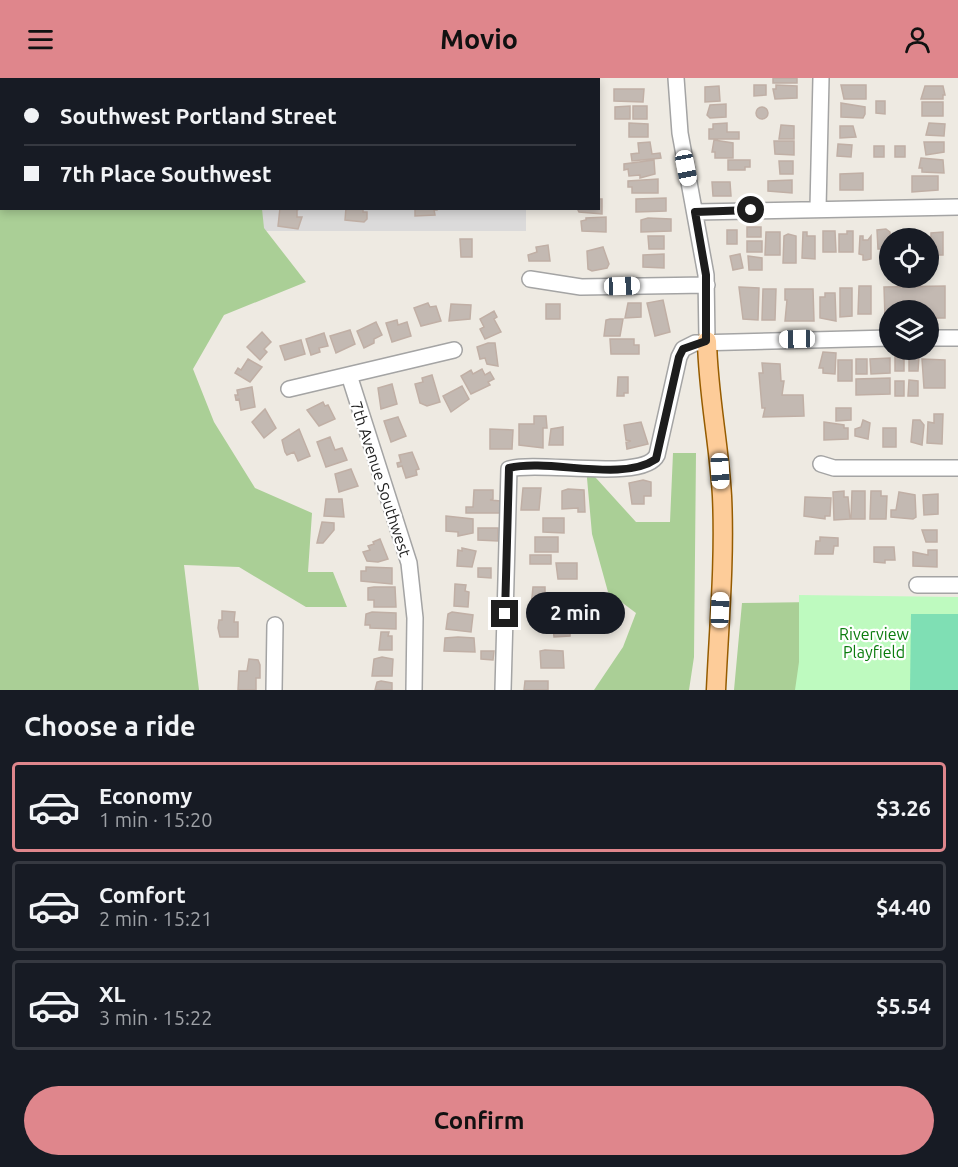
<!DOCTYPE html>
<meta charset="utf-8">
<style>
:root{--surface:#171b24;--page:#20242c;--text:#f1f3f6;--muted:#9ea1a6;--line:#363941;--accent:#df868c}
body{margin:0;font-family:Ubuntu,sans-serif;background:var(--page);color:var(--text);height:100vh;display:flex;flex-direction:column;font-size:22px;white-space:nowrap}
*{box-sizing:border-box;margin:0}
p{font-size:20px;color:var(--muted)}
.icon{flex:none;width:33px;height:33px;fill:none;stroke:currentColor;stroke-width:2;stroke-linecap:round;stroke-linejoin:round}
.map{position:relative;height:612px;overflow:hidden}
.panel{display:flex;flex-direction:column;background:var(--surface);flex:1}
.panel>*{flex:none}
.hud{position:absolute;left:0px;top:0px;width:600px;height:132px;box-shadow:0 3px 9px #0003;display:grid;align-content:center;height:132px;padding:0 24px;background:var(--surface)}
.controls{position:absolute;left:879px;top:150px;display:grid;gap:12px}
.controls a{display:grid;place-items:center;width:60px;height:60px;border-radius:50%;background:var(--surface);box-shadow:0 3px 9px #0003;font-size:30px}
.end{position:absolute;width:27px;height:27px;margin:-14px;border:8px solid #1d1d1d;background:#fff;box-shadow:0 0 0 3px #fff}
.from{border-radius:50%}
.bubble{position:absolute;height:42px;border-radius:21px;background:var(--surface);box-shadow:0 3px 9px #0003;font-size:20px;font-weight:600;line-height:42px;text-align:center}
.car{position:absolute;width:18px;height:36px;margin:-18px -9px;border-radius:8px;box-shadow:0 0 4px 2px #0007;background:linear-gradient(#fff 24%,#345 0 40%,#fff 0 76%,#345 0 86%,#fff 0)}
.hud b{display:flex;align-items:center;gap:21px;height:57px;font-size:22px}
.hud b+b{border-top:2px solid var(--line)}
.hud i{width:15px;height:15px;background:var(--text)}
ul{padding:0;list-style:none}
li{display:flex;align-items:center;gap:18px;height:90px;margin:0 12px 9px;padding:0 12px;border:3px solid var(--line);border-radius:6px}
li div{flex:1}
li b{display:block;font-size:22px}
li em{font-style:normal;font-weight:600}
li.selected{border-color:var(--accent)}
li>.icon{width:54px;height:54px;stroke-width:1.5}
h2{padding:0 24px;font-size:27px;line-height:72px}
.cta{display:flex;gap:12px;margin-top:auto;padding:12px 24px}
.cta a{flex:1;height:69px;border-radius:36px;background:var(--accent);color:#111;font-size:24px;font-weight:600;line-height:69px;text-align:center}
header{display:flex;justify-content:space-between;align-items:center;height:78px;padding:0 24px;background:var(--accent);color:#111;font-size:27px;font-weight:600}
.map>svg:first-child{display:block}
</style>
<header><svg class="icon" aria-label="menu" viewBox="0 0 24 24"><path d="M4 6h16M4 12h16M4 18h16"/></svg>Movio<svg class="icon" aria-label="person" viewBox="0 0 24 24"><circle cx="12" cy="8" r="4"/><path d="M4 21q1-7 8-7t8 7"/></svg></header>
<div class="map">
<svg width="958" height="612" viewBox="0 0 958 612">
<rect width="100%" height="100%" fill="#eeeae2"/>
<path fill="#dbdada" d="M249 0H525V1L249 2Z
M250 131H526V153H250Z"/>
<path fill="#aacf96" d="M0 0H231L2 2V130L262 131 264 150 306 204 224 237 193 291 214 344 255 410 312 435 308 494H333L347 529H306L239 489 184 487 199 612H0Z
M673 375H696L694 579 689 612H594L623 569 636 535 608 514 592 456 586 389 636 444H670Z
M886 523 882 612H734L742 525Z"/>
<path fill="#befabf" d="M799 517 958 519V612H795L799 584Z"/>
<path fill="#7fdfb4" d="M911 536H958V612H910Z"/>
<path fill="#c3b9b2" stroke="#c0afa5" stroke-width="1.5" d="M773 0H797V5H773Z
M754 7H766V17L754 18Z
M776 7 797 8V20L775 21 773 11H776Z
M841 7H866V21H844Z
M719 8 720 23 705 24V9Z
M925 8H943L945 17H943V21H921Z
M614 11H644L643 24 614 23Z
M876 23H885V36L876 35Z
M922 24H943V38H922Z
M841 25 865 29V36L863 40 841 39Z
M726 26V39L710 40 707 37 710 27Z
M630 28V41H615V29Z
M633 28H647V41H633Z
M756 35a6 6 0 1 1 12 0a6 6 0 1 1-12 0Z
M629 45 648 46V59H629Z
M727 45V54H739V61H709V51H713V46Z
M929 45 945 46 944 58 926 57Z
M781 47 794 48V61H779Z
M840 48H853L856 59 840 60Z
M714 62 733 65V80H715V74H712Z
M774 63H794V77L775 76Z
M650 64 652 76 660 75 661 80 632 83 631 76 639 75 638 65Z
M924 64H944V74L926 77Z
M838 66 852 67 851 79 837 78Z
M874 68H884V79H874Z
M895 68H905V79H895Z
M921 80 943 82 944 95 922 94V90H919Z
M654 82 655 96 640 100V97L629 98 628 91 624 92V86Z
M728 82H750V89H745V92H728Z
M779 83H793V96H780Z
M863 95V112H840V96Z
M912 98H938V112L912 114Z
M658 101V115H632V109H628V103Z
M792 102V115L768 113V103Z
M712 104H730L731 118H713Z
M666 120V133L636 134V121Z
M598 121H602V136L579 134 577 130H598Z
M280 130H302L297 132V139H302L298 151 278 148Z
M346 130H363V134H367V141L364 144 345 142Z
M415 130H437V132H434L435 137 415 138Z
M606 139V154L582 153 581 143 586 142V140Z
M648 140 671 141V153L641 154V142Z
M747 149H761V159H747Z
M886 151 890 154V168L888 171H878L877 152Z
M727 152H737V166H727Z
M823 153H835L836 174H823Z
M847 153H853V174H839V156H847Z
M766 154H780V177H765Z
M803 154H807V158H815V181L802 180Z
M943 154V177H931V155Z
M788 156 796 158V185H783L784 158Z
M648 158H664V171H649Z
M860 158H863V162H868L871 158V181L866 182H863V177L859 176Z
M460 161H472V179H461Z
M747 163H762V174H747Z
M548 167 550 183H529L528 177 537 174 536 169Z
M603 169 609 186 607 190 592 193 588 191 587 173Z
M664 176V190L643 189V177Z
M740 176 743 190 733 192 730 178Z
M748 178 762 180V192H749Z
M859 208H871V236H858Z
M945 208V240H928V232H919V229H912V232H890V240H885L884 209Z
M739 209 759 210 758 242 743 241Z
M840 210H852V238L840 239Z
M763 211H776L775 242H762Z
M785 211H813L814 243H785L787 222H785Z
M825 215H835L836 243 820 240V219H825Z
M663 222 670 254 655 258 647 225Z
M428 225 430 229 436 228 441 243 421 248 414 230Z
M628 225H641V239L625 240Z
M451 226 471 227 470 241 449 243Z
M546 226H560V241H546Z
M494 233 497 239 494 241 501 254 485 261 480 251 484 249 480 241Z
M610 241H623L620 258H604L606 242Z
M397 242 398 247 407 244 411 258 392 264 386 245Z
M376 244 382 257 374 261V265L364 270 357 253Z
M350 252 355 266 336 275 330 258Z
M262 254 271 264 264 271 267 274 260 282 247 269Z
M324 255 328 268 319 270 320 274 311 277 306 261Z
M610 261H634V267H639V276H611Z
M301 262 305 276 285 282 280 268Z
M488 265H495L498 288 487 286 485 280 480 281 477 269Z
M823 274 836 275 835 296 823 295V290H819Z
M895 277 904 278V293H895Z
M909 277 919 278 918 293H909Z
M890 280V295L871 296 870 281Z
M248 281 262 289 250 304 235 295 238 290 241 292Z
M856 281H867V296H856Z
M922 281 945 282V310H924Z
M838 282H852V303H838Z
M762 285 780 286 781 303H784L782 317H803L804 338 763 339 765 330H762L759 295H763Z
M482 291 485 297 490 294 494 301 488 304 490 307 471 316 461 298 471 292 473 296Z
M432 297 440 324 427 328 420 325 415 306 423 304 422 300Z
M618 299H628V315H624V318H617Z
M890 300V316L856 317V301Z
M909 302 918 303V318H908Z
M895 303H904V318H895Z
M392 306 397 326 381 331 378 310Z
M462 308 469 321 451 334 443 318Z
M252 309 255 329 241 332 239 321 236 322 235 317H238L237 312Z
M323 324 325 328 328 327 335 341 319 348 307 332Z
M836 330H851V342L836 343Z
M265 331 276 350 264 360 252 344Z
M934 336H943L942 366 927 365 928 344 934 345Z
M534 338H546L547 350H543V370L519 367V346H534Z
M398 339 406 358 391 364 384 343Z
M863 342 870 345 868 361 855 358V351L861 349Z
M913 342H920L924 347 922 367 911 364Z
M641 344 648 366 627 371 626 364 631 363 626 362 624 347Z
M824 344 844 347V350H848V361L824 362Z
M563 349V367H549L551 351Z
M883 350H896V369H883Z
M299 351 310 378 298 383 294 374 287 377 285 374 282 362Z
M490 351 513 352 512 371H490Z
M330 359 335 372 342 370 347 382 326 389 317 364Z
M412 374 419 391 416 392 417 397 406 400 402 388 398 389 397 385 401 384 399 377Z
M351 391 358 408 339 414 335 396Z
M643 402 651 404V418H644V426H632L629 405Z
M523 410H541L539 432H521Z
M568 411 584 412 585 434H578V430L562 431V413Z
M474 412H493V421L490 422 500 423V435H466V429H473Z
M844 413V419H848L850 441 834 442 833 414Z
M852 413H865V441H851Z
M871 413H881V418H887L886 441H870Z
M899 414 915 417 916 439 913 441 891 439V432H896Z
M938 416V436L924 437 923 417Z
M805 419 831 420 830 438H825V441L804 438Z
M326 421H342L344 439 324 438Z
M446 438 473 441V455L458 458V454L446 453Z
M543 440H564V455L543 454Z
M322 444 334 445V452L323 465H317Z
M478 450H498V463L478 462Z
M922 452H937V464H926Z
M535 459H558V474H535Z
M820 459 838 460V468H834L833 476H815L816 463H820Z
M380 461 388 481 378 484 367 483 363 474 370 472 368 468 374 466 373 464Z
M874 469H894L895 482H885V485L874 484Z
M462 470 476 473 472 489 457 488 458 472 462 473Z
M928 472H937V489L913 488V474L928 477Z
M530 477H551V486H530Z
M556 485H577V501H558Z
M366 489 392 490V506L361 503V493H366Z
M478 490H491V500L478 499Z
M455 506 466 507 465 513 469 514 468 529 454 528Z
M374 509H395L396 529H374V522H368V510Z
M533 509H545V515L559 516 557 531 531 529Z
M222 533 235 534 234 544H238V559H220L218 550 219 542H222Z
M372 534 396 535V551L370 550V547H365L366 536Z
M452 534 473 537 471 554 446 551 448 536Z
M532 534H546V547H532Z
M563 537 564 543 570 544V558L554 559 552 538Z
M381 554H389L388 558H392V572H379Z
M458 559 474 560 475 574 444 573 445 560Z
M545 572 563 573 564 590H541L540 573Z
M481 573H494L493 582 481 581Z
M382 579 393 581 392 598H372L374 581Z
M249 581 258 582 260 587V600H256V612H238L239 593H247Z
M381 603 392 605V612H375L377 604Z
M525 603H548V612H524Z"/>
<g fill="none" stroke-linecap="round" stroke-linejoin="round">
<g stroke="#a4a4a4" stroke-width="18">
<path id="minor" d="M676 0 680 55 706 197 707 263
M818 130 821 0
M695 134 958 129
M530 201 581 209 707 207
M928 260H958
M349 297 409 485 415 540 414 612
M289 311 454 272
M821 386 834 390H958
M917 507H958
M274 612 275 547
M503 612 509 391C538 382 644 404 657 377L679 279 683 271 695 265 890 260"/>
</g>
<g stroke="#965c00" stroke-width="21">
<path id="major" d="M707 263C708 315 719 366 722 418 725 482 719 548 716 612"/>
</g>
<use href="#minor" stroke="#fff" stroke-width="15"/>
<use href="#major" stroke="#fdcc99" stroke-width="18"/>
</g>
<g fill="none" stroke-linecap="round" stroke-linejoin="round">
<path stroke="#1d1d1d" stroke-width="8" d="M505 536 509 390C550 380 621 405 656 381L679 279 683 271 706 263V197L695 134 751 132"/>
</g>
<g text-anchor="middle" stroke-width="4.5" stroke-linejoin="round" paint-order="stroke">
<g font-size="16" fill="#1d1d1d" stroke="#fff">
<text transform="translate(381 401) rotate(72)" y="6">7th Avenue Southwest</text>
</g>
<g font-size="16" fill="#0a7c0d" stroke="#fff">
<text x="874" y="562">Riverview<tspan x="874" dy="18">Playfield</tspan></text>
</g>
</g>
</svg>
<div class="controls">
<a><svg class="icon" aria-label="locate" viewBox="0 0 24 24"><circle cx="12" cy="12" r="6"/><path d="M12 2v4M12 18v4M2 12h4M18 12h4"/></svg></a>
<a><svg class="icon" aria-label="layers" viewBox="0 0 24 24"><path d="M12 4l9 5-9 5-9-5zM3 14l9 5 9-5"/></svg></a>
</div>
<i class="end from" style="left:751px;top:132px"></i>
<i class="end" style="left:505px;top:536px"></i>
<div class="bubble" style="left:526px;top:514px;width:99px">2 min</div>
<i class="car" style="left:686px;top:90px;rotate:169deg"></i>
<i class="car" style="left:622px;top:208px;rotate:88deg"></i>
<i class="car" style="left:797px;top:261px;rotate:269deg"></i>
<i class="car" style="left:720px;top:393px;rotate:177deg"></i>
<i class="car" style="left:720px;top:532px;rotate:2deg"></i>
<div class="hud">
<b><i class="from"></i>Southwest Portland Street</b>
<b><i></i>7th Place Southwest</b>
</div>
</div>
<section class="panel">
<h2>Choose a ride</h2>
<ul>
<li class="selected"><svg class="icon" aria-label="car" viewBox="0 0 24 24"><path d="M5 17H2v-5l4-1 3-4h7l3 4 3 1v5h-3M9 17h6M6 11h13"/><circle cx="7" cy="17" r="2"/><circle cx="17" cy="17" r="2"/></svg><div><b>Economy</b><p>1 min · 15:20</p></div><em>$3.26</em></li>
<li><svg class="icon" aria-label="car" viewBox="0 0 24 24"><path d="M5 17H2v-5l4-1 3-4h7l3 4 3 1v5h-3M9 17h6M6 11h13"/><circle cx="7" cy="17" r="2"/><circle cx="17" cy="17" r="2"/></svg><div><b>Comfort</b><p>2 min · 15:21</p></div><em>$4.40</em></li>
<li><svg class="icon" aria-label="car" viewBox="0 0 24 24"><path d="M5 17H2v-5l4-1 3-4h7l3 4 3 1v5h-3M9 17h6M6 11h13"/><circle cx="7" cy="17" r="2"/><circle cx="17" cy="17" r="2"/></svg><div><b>XL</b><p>3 min · 15:22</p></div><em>$5.54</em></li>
</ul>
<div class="cta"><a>Confirm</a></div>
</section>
